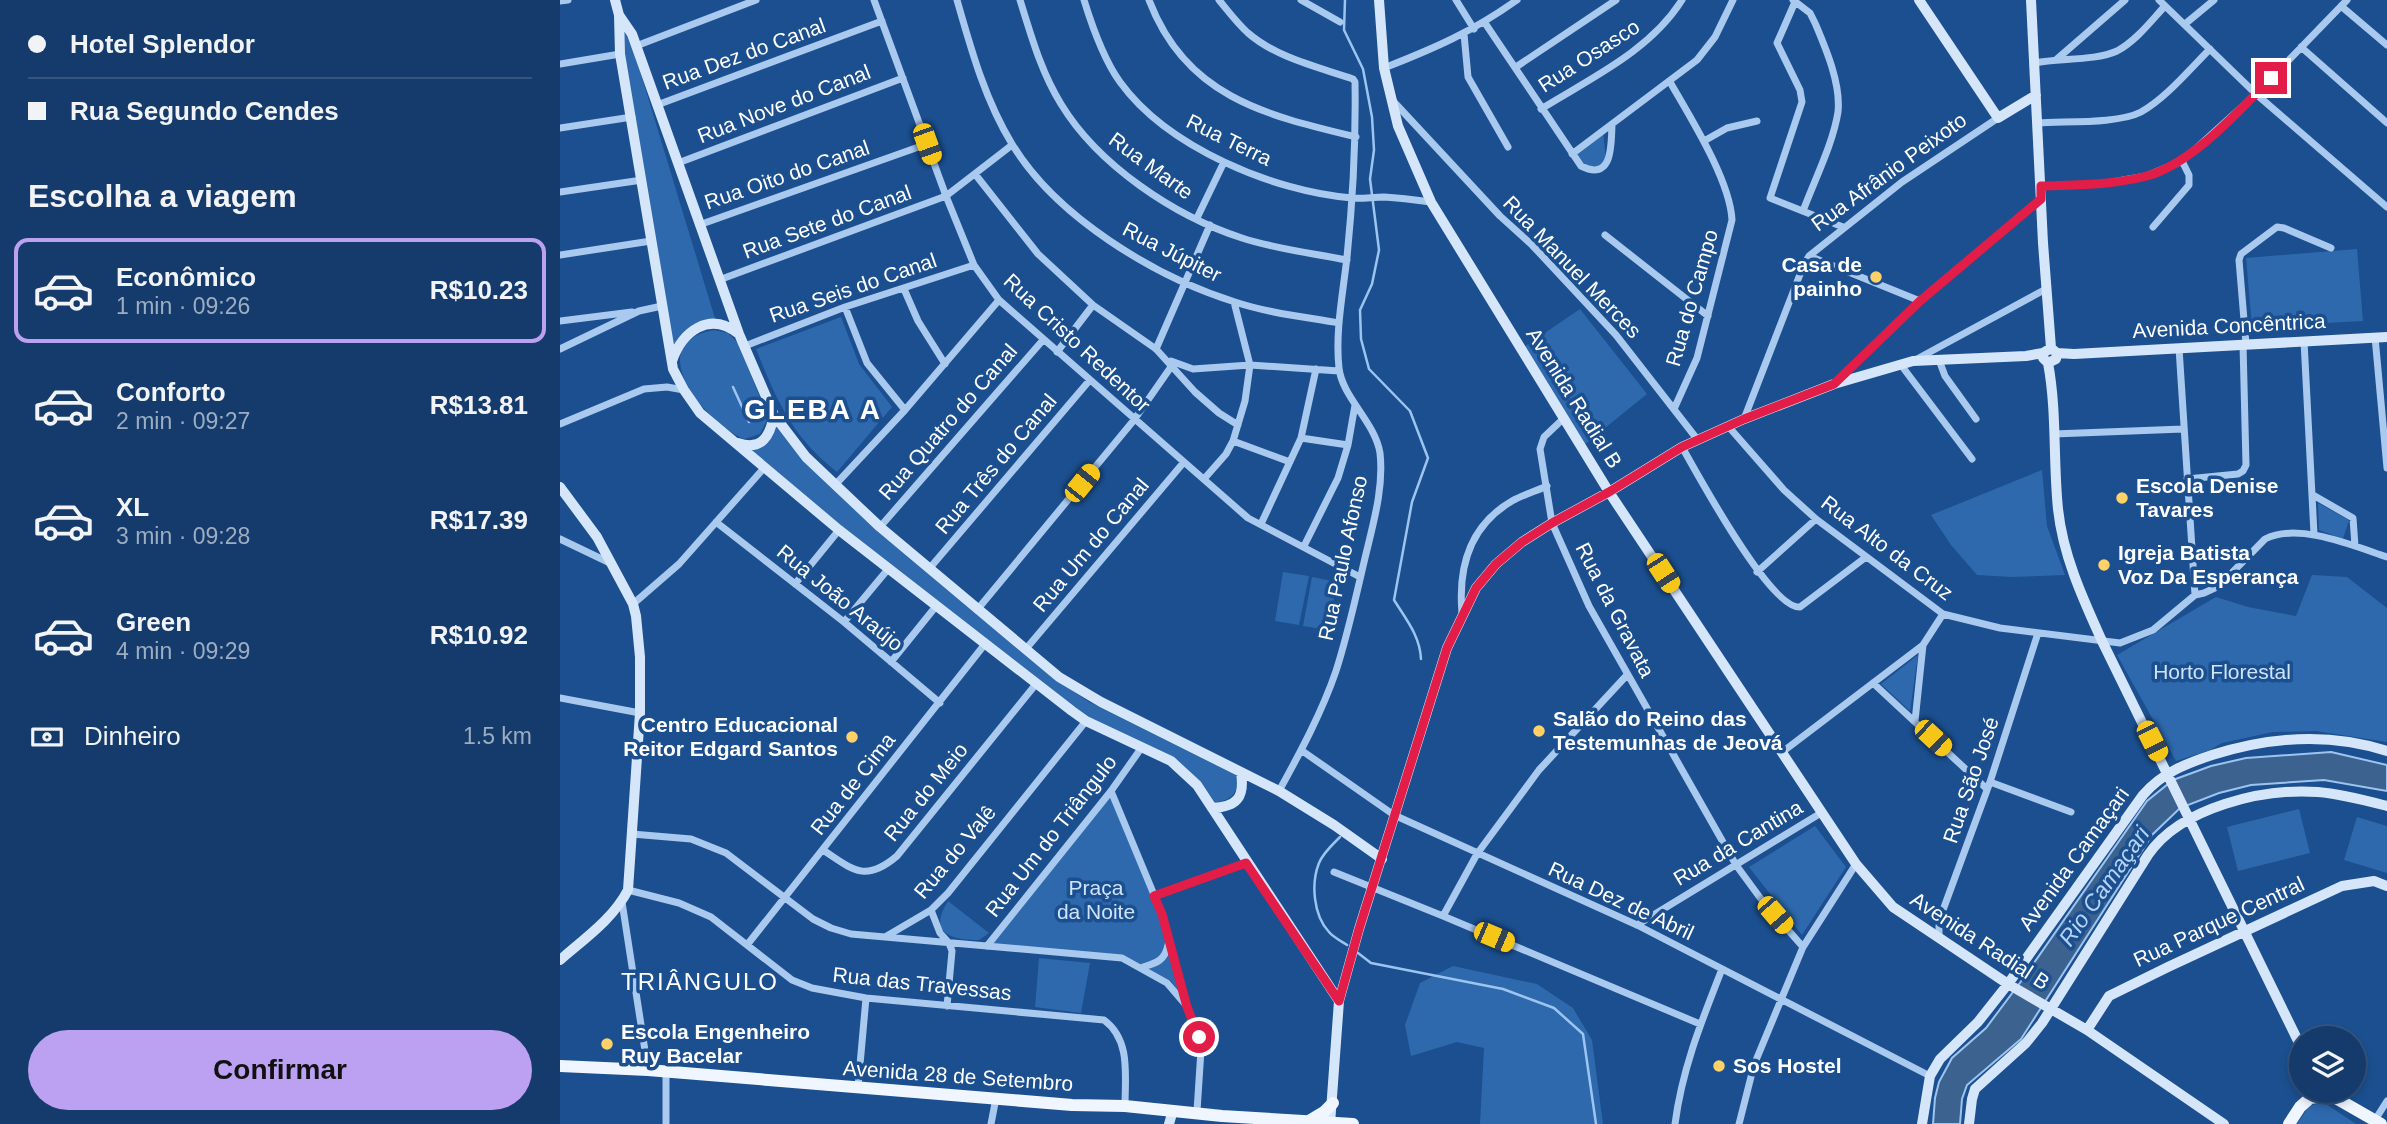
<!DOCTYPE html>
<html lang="pt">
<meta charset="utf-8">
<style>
:root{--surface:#143b6b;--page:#1d4271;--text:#f1f3f6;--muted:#9dadc1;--line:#33557e;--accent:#bca0f2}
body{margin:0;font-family:Arial,sans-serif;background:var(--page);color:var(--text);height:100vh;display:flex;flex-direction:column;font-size:26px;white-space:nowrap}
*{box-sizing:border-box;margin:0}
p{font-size:23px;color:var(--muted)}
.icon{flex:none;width:38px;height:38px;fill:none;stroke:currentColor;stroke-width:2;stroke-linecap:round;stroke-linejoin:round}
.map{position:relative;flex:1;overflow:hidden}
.details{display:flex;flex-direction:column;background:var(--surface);width:560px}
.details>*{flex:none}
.banner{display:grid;align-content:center;height:154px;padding:0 28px;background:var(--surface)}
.tools{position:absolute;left:1729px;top:1026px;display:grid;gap:14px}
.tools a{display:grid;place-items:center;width:77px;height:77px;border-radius:50%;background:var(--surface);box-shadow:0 4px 10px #0003,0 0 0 2px var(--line);font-size:35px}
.end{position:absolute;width:32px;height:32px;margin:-16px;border:9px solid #e11d48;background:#fff;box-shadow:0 0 0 4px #fff}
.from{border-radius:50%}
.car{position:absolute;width:21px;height:42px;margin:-21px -10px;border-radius:9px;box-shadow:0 0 5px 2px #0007;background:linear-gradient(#f5c518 24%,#345 0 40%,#f5c518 0 76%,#345 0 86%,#f5c518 0)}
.banner b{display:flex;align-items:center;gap:24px;height:66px;font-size:26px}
.banner b+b{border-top:2px solid var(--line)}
.banner i{width:18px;height:18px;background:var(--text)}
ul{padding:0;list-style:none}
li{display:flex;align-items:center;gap:21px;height:105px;margin:0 14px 10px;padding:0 14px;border:4px solid transparent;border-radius:14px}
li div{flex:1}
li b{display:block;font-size:26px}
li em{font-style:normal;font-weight:800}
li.selected{border-color:var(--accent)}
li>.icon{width:63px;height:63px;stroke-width:1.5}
h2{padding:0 28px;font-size:32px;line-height:84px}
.pay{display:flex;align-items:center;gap:18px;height:77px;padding:0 28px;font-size:26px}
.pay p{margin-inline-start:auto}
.cta{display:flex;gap:14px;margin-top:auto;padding:14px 28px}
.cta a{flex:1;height:80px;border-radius:42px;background:var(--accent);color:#111;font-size:28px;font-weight:800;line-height:80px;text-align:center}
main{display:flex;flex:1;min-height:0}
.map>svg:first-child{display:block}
</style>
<main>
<section class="details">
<div class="banner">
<b><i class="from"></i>Hotel Splendor</b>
<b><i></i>Rua Segundo Cendes</b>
</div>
<h2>Escolha a viagem</h2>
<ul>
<li class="selected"><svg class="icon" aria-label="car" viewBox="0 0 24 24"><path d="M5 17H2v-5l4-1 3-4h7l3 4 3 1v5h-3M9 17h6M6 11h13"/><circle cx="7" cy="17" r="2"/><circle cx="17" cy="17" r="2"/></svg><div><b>Econômico</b><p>1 min · 09:26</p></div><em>R$10.23</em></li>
<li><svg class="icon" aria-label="car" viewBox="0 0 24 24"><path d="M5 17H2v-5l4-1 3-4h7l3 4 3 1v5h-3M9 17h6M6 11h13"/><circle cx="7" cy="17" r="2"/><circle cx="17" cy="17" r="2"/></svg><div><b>Conforto</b><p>2 min · 09:27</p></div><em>R$13.81</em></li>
<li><svg class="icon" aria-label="car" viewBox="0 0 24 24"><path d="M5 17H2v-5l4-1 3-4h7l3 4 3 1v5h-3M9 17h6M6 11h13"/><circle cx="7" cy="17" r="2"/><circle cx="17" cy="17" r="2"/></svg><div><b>XL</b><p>3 min · 09:28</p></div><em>R$17.39</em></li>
<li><svg class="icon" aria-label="car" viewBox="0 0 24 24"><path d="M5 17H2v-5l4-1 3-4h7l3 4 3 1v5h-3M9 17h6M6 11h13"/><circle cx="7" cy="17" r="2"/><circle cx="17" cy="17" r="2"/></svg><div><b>Green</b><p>4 min · 09:29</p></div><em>R$10.92</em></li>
</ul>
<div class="pay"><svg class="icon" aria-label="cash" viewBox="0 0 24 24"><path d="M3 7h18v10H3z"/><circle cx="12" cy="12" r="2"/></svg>Dinheiro<p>1.5 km</p></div>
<div class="cta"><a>Confirmar</a></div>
</section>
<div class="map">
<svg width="1827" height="1124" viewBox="0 0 1827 1124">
<rect width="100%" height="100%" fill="#1b4f8f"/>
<path fill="#2e69ad" d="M55 0 73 48 157 325 127 333 112 361Z
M1043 132 1046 159 1040 167 1022 166 1013 154Z
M1797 249 1803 321 1692 327 1686 258Z
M1020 309 1087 394 1024 445 961 349Z
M281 317 299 364 332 407 277 472C232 437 217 401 196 349Z
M154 330 168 333 179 344 208 418 200 434 184 439C146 423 79 344 154 330Z
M214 415 246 457 379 583 497 680 529 702 676 775C681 793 670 801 653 803L612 762 526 721 204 468 190 446 201 443Z
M1482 470 1487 526 1505 575 1452 577 1417 575 1391 545 1371 515Z
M1758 503 1789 520 1783 539 1759 530Z
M723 572 749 576 739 625 715 621Z
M1752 575 1787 577 1827 608V742L1756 731 1713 732 1662 743 1650 750 1616 761 1557 655 1656 597 1688 607 1736 616Z
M752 577 777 582 768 630 743 626Z
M1358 655 1350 711 1321 684Z
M550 796 598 914 625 1001 611 981 561 955 432 944Z
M1739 809 1750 853 1678 871 1667 827Z
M1797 817 1827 826V873L1784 860Z
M1255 826 1286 867 1242 935 1189 867Z
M388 901 429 933 419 940C390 940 368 933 388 901Z
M479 958 530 963 521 1013 475 1007Z
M893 966 977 984 1013 1008 1032 1040 1043 1124H920L924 1048 897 1042 851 1056 845 1025 860 983Z
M1763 1102 1796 1124H1737L1749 1106Z"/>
<path fill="#3c6290" stroke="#9cc4f0" stroke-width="2" d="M1771 752 1827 765V791L1764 780 1691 785 1659 793 1620 808 1592 835 1461 1039 1407 1085 1402 1099 1400 1124H1373L1375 1098 1379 1082 1392 1058 1426 1028 1462 980 1587 801 1613 780 1651 766 1686 758Z"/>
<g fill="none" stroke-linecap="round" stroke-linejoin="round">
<path stroke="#9cc4f0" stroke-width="2.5" d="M785 0 784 30 803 69 812 117 814 150 810 179 819 250 812 284 800 310 801 339 809 369 850 411 868 458 852 502 834 600C846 619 860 636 861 659
M173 387 189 422
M780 837C772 845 763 853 759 863 751 883 753 915 769 932 773 937 781 941 787 945
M798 953 811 963 943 989 994 1008 1023 1034 1036 1124"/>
<path stroke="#a9c9ee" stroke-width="7" d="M314 0 386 196 414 265 439 300 688 518 800 577
M397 0C411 49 425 100 452 144 496 217 595 277 675 302 708 313 745 317 779 323
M460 0C471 35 481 72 501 104 538 165 614 216 682 238 715 249 752 253 787 260
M524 0C532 26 544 60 560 82 607 147 714 192 792 198 802 199 813 197 824 197 840 198 856 200 871 202
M589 0C626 97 705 115 796 137
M659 0C668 11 677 23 688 33 717 58 758 67 793 79L795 82C796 141 793 198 787 257 783 293 775 332 779 368 782 397 815 422 820 453 824 488 813 524 805 558 796 596 788 634 776 671 762 712 740 753 719 791
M741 0 780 22
M896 0 914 29
M1233 0 1250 13 1255 23C1266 49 1281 84 1278 112 1273 144 1254 181 1243 211
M1599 0 1696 94 1827 207
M0 1 8 0
M1235 2 1217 43 1240 90 1242 102 1210 198 1283 227
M1781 6 1827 45
M925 23 1021 166C1053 182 1051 145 1052 125
M1625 24 1654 0
M904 34 908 77 948 147
M76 46 196 0
M1741 47 1827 123
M1497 59 1565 0
M1475 63C1499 58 1535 61 1557 51 1576 41 1591 21 1605 6
M0 64 60 54
M956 67 1056 0
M824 68C875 48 912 32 957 0
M1110 82C1130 117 1170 180 1172 220L1137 358 1114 409
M834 102 940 216 972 245 1056 335 1137 439
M97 105 322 21
M981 109C1031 78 1090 51 1122 0
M1478 123C1505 121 1558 124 1581 112 1606 98 1630 69 1650 49
M0 128 72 117
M1144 141 1167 128 1197 121
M1012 154 1137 60 1155 37 1173 0
M118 163 343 78
M415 174 478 254 533 305 596 349 635 392 659 413 678 425
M1481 186 1541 184 1586 176 1622 161 1696 94 1787 0
M0 192 82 180
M637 218 664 162
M139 225 367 144
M1593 227 1629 185V175L1622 161
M1045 235 1148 316
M0 255 91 241
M1249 256 1360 301
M159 280 386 196 452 145
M344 289 358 321 385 364
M285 307 307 363 345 410
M0 321 72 312
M1815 337 1827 468
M1744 341 1754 534
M1686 344 1679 260 1681 254 1717 227 1724 228 1771 248
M185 346 285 307 414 265
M1619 348 1635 595
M0 349 79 311 102 306
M596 349 650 225
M497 352 533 305
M1357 359 1486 289
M1379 360 1385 376 1416 419
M611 361 633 369 690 365 779 371
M1341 365 1412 459
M1277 381 1360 301 1481 199
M1003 419 984 437 980 449 992 523 1029 606 1176 865 1201 899 1243 947
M1184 419 1244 264 1249 256 1342 182 1438 118
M0 424 84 389 107 387 124 390
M1168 426 1224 490 1256 519 1383 614 1440 628 1560 643 1593 630 1635 595 1644 593 1659 586 1705 539C1738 522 1794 546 1827 557
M1494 434 1623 429
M741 438 788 445
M673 441 730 462
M1122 447C1138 475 1210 609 1240 607L1306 557
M644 479 666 454 673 441 685 401 690 365 674 302
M1627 479 1678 474 1683 471 1686 465 1683 344
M275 485 345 410 439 300
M1753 495 1793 518 1795 546
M156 522 284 622 380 703
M701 524 741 438 756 369
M320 527 483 340
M0 539 50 563
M744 546 778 478 788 445 795 405
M369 569 529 381
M1197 572 1256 519
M235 584 279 530
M73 604 119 564 204 468
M417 610 574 420 613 364
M902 613C898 567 909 526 952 501 963 495 976 491 987 486
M284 622 329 568
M465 650 624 462
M331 662 377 605
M1313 683 1427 789
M0 698 80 713
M1355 721 1363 645
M741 750 834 815 1077 925 1370 1076
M1221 753 1363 645 1383 614
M1430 782 1511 812
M551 791 602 914 627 1007 639 1037 641 1050 637 1111
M72 834 131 839 166 853 253 919 271 928 291 934 325 937 371 910 388 893 526 721
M263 850C293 870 305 883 337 856L476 684
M774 872 883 916 1140 1024
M68 890 119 903 151 917 232 980 252 988 306 998 544 1020C571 1040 565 1075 565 1106
M594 896 686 863
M62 902 88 1070
M371 910 380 933 389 943 392 951 387 1006
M883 916 917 854 979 770 1067 675
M1077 925 1261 813
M325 937 562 958 607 983 625 1004
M1379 938V926L1383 910 1430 782 1478 633
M187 945 425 644
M427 946 551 791 582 747
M583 967C597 963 605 960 608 945
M106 1072V1124
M298 1087 306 998
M1815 1120 1827 1101
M431 1124 436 1098
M1115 1124C1122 1069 1142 1020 1162 969
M1179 1124 1194 1065 1243 947 1296 864"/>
<path stroke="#d6e6fa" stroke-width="10" d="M55 0 59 15 60 54 113 369 124 390 140 413 279 530 512 711 526 721 611 761 637 785 779 1001
M819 0 824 68 838 126 871 202 1049 492 1296 864 1333 907 1448 984 1527 1030 1664 1124
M1359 0 1438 118 1476 95
M1471 0 1483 243 1491 348
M59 15 72 34 179 334 214 415 246 457 320 527 499 677 541 702 719 791 774 825 822 859
M1497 353 1514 354 1827 337
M112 361C122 332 149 310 179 334
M1488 363C1497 411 1493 460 1498 509 1503 556 1523 599 1542 641L1741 1047
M178 443C202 451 210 436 214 415
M0 487 37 537 73 604 76 616 80 657V713L68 890C53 919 24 939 0 960
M652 808C677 807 685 797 681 773
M1527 1030 1549 996 1608 967 1782 886 1814 881 1827 886
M609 1124 613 1110
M770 1124 779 1001 799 929 887 648 916 588 936 564 962 542 992 523 1049 492 1122 447 1184 419 1274 384 1353 361 1466 356 1483 353 1491 348 1497 353 1496 359 1488 363 1483 358V353
M1362 1124 1370 1076 1380 1059 1418 1022 1448 984 1583 795C1602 773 1625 764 1652 755 1709 737 1769 732 1827 751
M1409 1124 1412 1099 1415 1089 1466 1043 1482 1023 1588 855C1621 807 1703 788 1758 792 1782 794 1804 800 1827 806"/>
<path stroke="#f0f6ff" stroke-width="12" d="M0 1066 88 1070 512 1105 565 1106 662 1116 793 1124
M749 1121 764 1112 773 1103
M1729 1124 1740 1107 1750 1098 1765 1096 1774 1097 1821 1124"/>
</g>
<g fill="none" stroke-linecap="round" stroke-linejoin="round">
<path stroke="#e11d48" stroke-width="9" d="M639 1037 627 1007 602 914 594 896 686 863 779 1001 799 929 887 648 916 588 936 564 962 542 992 523 1049 492 1122 447 1184 419 1274 384 1360 301 1481 199V186C1515 185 1550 185 1583 177 1630 166 1678 112 1711 78"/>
</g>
<g fill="#ffd166" stroke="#1b4f8f" stroke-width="2.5">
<circle cx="1316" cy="277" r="7"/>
<circle cx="1562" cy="498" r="7"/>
<circle cx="1544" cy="565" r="7"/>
<circle cx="979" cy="731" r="7"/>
<circle cx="292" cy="737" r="7"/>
<circle cx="47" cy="1044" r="7"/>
<circle cx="1159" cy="1066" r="7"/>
</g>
<g text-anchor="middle" stroke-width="7" stroke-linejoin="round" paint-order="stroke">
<g font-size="21" fill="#fff" stroke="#1b4f8f">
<text transform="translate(184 54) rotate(-20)" y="7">Rua Dez do Canal</text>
<text transform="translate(1029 56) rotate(-33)" y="7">Rua Osasco</text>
<text transform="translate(224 104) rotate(-21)" y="7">Rua Nove do Canal</text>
<text transform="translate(669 140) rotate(26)" y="7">Rua Terra</text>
<text transform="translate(591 166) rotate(36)" y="7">Rua Marte</text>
<text transform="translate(1329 172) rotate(-36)" y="7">Rua Afrânio Peixoto</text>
<text transform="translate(227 175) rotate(-19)" y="7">Rua Oito do Canal</text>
<text transform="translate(267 222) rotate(-20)" y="7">Rua Sete do Canal</text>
<text transform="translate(612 252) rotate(27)" y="7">Rua Júpiter</text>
<text transform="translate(1012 267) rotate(46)" y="7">Rua Manuel Merces</text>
<text transform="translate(293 288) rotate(-19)" y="7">Rua Seis do Canal</text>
<text transform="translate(1132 298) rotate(-74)" y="7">Rua do Campo</text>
<text transform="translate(1669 326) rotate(-3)" y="7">Avenida Concêntrica</text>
<text transform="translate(517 343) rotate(43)" y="7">Rua Cristo Redentor</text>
<text transform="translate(1014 398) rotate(58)" y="7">Avenida Radial B</text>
<text transform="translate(388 422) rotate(-49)" y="7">Rua Quatro do Canal</text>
<text transform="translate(436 464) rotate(-50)" y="7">Rua Três do Canal</text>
<text transform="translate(531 545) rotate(-50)" y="7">Rua Um do Canal</text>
<text transform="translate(1327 548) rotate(37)" y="7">Rua Alto da Cruz</text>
<text transform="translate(783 558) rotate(-78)" y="7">Rua Paulo Afonso</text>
<text transform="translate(280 598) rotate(39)" y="7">Rua João Araújo</text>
<text transform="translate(1055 610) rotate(63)" y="7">Rua da Gravata</text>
<text transform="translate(1411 780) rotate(-71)" y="7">Rua São José</text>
<text transform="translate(293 784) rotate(-52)" y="7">Rua de Cima</text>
<text transform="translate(366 792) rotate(-51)" y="7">Rua do Meio</text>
<text transform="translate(491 836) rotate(-52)" y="7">Rua Um do Triângulo</text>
<text transform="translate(1178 843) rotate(-31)" y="7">Rua da Cantina</text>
<text transform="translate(395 852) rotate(-50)" y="7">Rua do Valê</text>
<text transform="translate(1514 859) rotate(-54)" y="7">Avenida Camaçari</text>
<text transform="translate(1061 901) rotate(25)" y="7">Rua Dez de Abril</text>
<text transform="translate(1659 922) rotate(-25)" y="7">Rua Parque Central</text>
<text transform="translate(1420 941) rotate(33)" y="7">Avenida Radial B</text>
<text transform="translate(362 984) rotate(6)" y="7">Rua das Travessas</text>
<text transform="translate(398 1076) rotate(4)" y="7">Avenida 28 de Setembro</text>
</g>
<g font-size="21" font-weight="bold" fill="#fff" stroke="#1b4f8f" text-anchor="start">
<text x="1302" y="272" text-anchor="end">Casa de<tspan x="1302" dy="24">painho</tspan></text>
<text x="1576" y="493">Escola Denise<tspan x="1576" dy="24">Tavares</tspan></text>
<text x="1558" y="560">Igreja Batista<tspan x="1558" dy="24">Voz Da Esperança</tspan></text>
<text x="993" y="726">Salão do Reino das<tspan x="993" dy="24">Testemunhas de Jeová</tspan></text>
<text x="278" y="732" text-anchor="end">Centro Educacional<tspan x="278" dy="24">Reitor Edgard Santos</tspan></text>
<text x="61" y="1039">Escola Engenheiro<tspan x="61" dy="24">Ruy Bacelar</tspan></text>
<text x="1173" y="1073">Sos Hostel</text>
</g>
<g font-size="21" fill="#cfe3fa" stroke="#1b4f8f">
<text x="1662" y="679">Horto Florestal</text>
<text x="536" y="895">Praça<tspan x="536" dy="24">da Noite</tspan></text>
</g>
<g font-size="23" font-style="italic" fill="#b5d3f5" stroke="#1b4f8f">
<text transform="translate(1544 886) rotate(-55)" y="8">Rio Camaçari</text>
</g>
<g font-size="24" letter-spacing="2" fill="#fff" stroke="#1b4f8f">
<text x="140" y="990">TRIÂNGULO</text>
</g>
<g font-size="28" font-weight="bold" letter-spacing="2" fill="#fff" stroke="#1b4f8f">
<text x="253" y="419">GLEBA A</text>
</g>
</g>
</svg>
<div class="tools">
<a><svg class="icon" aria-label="layers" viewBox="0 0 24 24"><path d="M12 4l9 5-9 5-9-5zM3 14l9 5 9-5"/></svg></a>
</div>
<i class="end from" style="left:639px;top:1037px"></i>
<i class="end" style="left:1711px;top:78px"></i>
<i class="car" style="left:367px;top:144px;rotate:160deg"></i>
<i class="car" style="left:522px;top:483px;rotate:39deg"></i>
<i class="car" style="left:1103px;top:573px;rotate:147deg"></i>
<i class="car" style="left:1373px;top:738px;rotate:133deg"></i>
<i class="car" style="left:1592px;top:741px;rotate:153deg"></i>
<i class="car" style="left:1215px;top:915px;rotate:139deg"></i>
<i class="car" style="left:934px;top:937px;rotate:113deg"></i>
</div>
</main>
